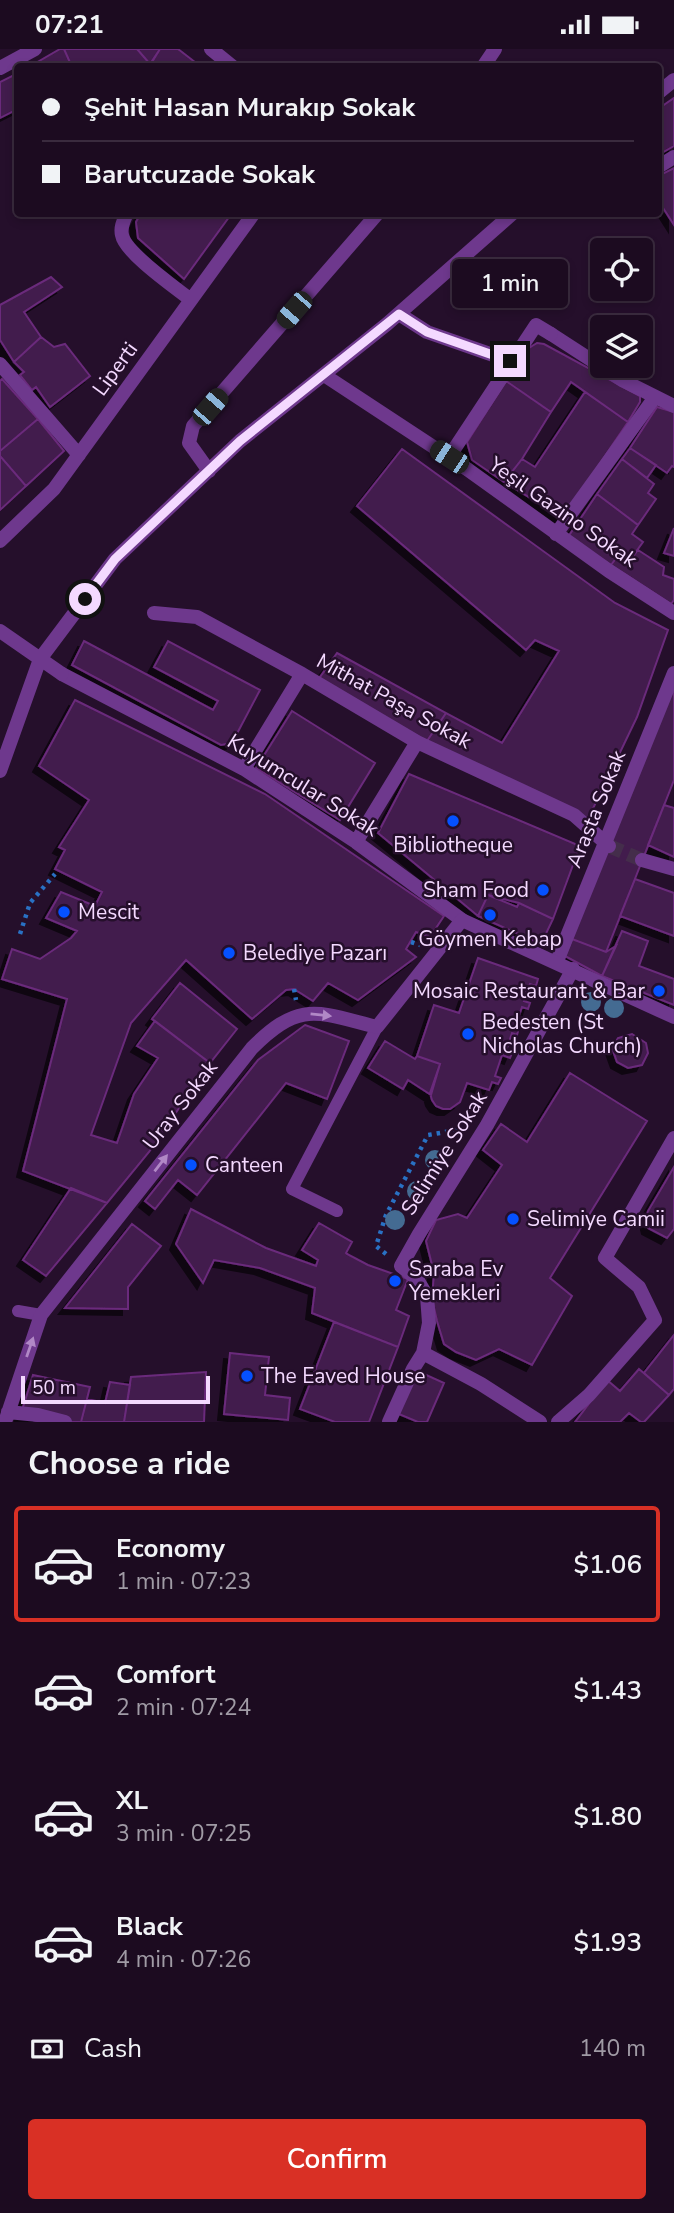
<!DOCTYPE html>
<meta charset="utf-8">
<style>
:root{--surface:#1c0b20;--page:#29192d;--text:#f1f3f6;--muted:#a09ba5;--line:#3a2b3e;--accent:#d93025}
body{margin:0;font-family:"Nunito Sans",sans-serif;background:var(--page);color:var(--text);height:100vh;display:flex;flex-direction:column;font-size:26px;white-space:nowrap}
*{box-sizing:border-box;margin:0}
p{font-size:23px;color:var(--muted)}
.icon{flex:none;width:38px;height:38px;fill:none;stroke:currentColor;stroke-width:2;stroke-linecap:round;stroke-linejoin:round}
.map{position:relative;height:1373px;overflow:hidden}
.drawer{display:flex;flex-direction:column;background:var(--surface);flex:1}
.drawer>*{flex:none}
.banner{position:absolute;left:14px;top:14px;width:648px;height:154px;border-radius:7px;box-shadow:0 4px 10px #0003,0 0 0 2px var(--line);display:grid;align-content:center;height:154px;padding:0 28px;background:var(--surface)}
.tools{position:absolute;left:590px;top:189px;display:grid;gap:14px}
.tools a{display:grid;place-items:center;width:63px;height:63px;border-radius:7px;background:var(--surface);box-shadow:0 4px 10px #0003,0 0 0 2px var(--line);font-size:35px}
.scale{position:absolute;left:21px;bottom:18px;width:189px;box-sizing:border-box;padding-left:7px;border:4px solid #f4d9ff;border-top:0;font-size:19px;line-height:24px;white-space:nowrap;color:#f4d9ff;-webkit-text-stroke:5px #250f2b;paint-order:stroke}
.end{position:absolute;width:32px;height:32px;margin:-16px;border:9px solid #f4d9ff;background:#111;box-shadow:0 0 0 4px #111}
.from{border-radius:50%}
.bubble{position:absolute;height:49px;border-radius:7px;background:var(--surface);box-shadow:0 4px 10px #0003,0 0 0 2px var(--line);font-size:23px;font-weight:600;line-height:49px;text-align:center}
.car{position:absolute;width:21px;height:42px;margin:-21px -10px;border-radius:9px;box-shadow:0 0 5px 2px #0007;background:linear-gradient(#222 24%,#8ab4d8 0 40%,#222 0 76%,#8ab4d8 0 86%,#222 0)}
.banner b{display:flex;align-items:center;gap:24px;height:66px;font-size:26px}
.banner b+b{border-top:2px solid var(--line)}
.banner i{width:18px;height:18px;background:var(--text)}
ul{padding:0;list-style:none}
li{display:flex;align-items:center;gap:21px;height:116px;margin:0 14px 10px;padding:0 14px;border:4px solid transparent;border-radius:7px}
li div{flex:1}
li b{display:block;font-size:26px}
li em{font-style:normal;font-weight:600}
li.selected{border-color:var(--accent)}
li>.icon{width:63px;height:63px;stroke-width:1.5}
h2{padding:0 28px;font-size:32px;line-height:84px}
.pay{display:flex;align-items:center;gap:18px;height:77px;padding:0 28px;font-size:26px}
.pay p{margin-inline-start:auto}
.cta{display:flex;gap:14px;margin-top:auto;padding:14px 28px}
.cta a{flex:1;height:80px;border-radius:7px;background:var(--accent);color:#fff;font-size:28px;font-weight:600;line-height:80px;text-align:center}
.status{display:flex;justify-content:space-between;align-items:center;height:49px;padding:0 35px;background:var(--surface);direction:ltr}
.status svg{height:19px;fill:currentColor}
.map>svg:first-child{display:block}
</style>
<div class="status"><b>07:21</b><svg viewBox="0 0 49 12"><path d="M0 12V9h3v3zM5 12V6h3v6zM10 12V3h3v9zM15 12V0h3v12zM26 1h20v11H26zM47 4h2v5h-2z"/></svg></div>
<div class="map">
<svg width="674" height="1373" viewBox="0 0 674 1373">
<defs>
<filter id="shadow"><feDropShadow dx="-6" dy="6" stdDeviation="0" flood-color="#0009"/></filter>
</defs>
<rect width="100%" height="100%" fill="#250f2b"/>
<path fill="#431a4d" stroke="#6a2b7b" stroke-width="2" filter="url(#shadow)" d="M60 0H64L72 18H29Z
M64 0H137L150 15 149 18H72Z
M137 0H160L150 15Z
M160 0H178L200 17 149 18Z
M18 24V60L0 69V33Z
M674 49V97L658 106V60Z
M674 119V176L658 151V127Z
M141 164H232L184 230 138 189 136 173Z
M51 228 62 238 24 263 41 288 14 313 0 291V256Z
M41 288 54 298 65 295 90 327 50 358 36 338 32 341 20 326 24 323 14 313Z
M537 294 544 295 640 347V353L628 373 571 333 551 363 506 332 529 299Z
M2 330 38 370 0 402V332Z
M506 332 551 363 522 410 504 433 472 411 467 393Z
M585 343 628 373 563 469 504 433 522 410 535 418Z
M657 358 674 363V418L672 417 667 424 630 399Z
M38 370 64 402 26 437 0 407V402Z
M630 399 656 416 647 429 622 410Z
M402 400 615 554 668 581 637 668 588 770 427 692 446 664 502 694 559 602 535 591 526 601 357 457Z
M0 407 26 437 0 461Z
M622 410 654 435 648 444 656 450 638 476 597 445Z
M597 445 638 476 632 485 643 493 627 515 617 508 611 516 568 488Z
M674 479V507L664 504Z
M638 501 664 518 663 526 674 530V551L671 555 611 516 617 508 627 515Z
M84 592 213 661 218 652 154 618 168 592 260 641 232 694 221 696 72 616Z
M337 604 446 664 427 692 318 631Z
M670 642 674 644V731L606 903 572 890Z
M75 651 265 745 444 867 430 888 416 883 406 900 416 908 358 951 328 934 313 952 294 940 286 941 252 970 186 911 131 974 91 1086 117 1094 134 1045 158 1009 137 997 155 972 210 1014 149 1103 107 1154 23 1122 67 950 2 930 12 900 40 910 71 889 77 882 46 869 61 843 95 857 102 843 55 820 65 801 59 798 89 751 39 717Z
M292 662 375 714 340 771 256 719Z
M409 725 580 797 553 870 519 854 488 846 478 867 378 784Z
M664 756 674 759V808L648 796Z
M635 830 674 844V887L620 867Z
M488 846 517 858 519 854 553 870 541 895 478 867Z
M622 882 648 892 639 917 674 930V956L602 927Z
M572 890 606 903 616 897 602 927 565 907Z
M478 909 538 930 536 937 530 935 524 952 530 954 528 960 522 958 515 978 519 979 517 986 512 984 506 1002 512 1004 510 1009 502 1006 495 1027 501 1029 498 1035 492 1033 489 1041 467 1034 460 1053 450 1060H443L436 1057 432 1051 430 1044 440 1015 417 1007 434 956 459 964Z
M180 934 237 980 210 1014 152 970Z
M305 976 349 992 327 1050 286 1034 197 1146 178 1131 155 1160 145 1152 258 1011Z
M632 985 646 994 648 1004 642 1016 628 1019 617 1013 612 999 618 989Z
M385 992 415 1010 417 1007 440 1015 431 1046 408 1031 403 1040 368 1019Z
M570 1024 647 1072 550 1229 572 1247 532 1316 499 1300 476 1311 456 1303 444 1295 437 1272 432 1250 434 1224 426 1192 436 1171 458 1165 467 1169 502 1116 483 1101 501 1075 527 1093Z
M674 1118V1180L667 1189 648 1179 646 1171 648 1162Z
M71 1139 107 1154 46 1227 23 1211Z
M191 1160 266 1199 316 1217 318 1211 302 1201 319 1174 352 1193 346 1204 347 1205 368 1216 408 1230 396 1261 409 1267 398 1298 312 1264 315 1239 260 1219 214 1211 203 1234 176 1195Z
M132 1175 161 1197 128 1238V1260L65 1259Z
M334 1273 398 1298 369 1373H335L300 1360Z
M674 1286V1340L669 1346 644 1324Z
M230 1304 269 1308 265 1346 290 1349 288 1371 224 1365Z
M413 1320 444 1334 427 1373H418L394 1363Z
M639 1320 669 1346 644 1373H641L629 1364 620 1373H575L607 1331 620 1342Z
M206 1323 204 1373H124L131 1328Z
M33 1326 90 1338 81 1373H42L20 1368Z
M110 1333 130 1336 124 1373H81L87 1350 105 1354Z"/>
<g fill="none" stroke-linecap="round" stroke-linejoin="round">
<path stroke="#442d4b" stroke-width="14" stroke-dasharray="14 7" stroke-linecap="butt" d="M609 797 642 811"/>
<path stroke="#2971c4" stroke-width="4.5" stroke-dasharray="3.5 5" stroke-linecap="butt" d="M20 885 30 854 55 825
M411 893 420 896
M294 940 296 951
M386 1205 376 1197 386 1166 428 1086 463 1080"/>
<path stroke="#6e388d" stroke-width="12" d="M337 1162 292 1140 377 978
M18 1262 41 1266"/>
<path stroke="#6e388d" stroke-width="14" d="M658 118 674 108
M551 285 622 331 674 357
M467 420 609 522 674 564
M556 485 655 348
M154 564 197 568 302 625 417 693 574 766 609 797
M62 625 244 720 356 793 462 871
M244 720 302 625
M356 793 417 693
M642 811 674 820
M557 912 674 624
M423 1304 481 1335 540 1373
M389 1373 413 1320 423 1304 429 1274 427 1247 417 1230 401 1217 419 1185 487 1076 573 920
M558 1373 589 1346 655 1271 639 1238 605 1209 674 1089"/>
<path stroke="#6e388d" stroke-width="14" d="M211 0 233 18
M483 18 495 0
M0 19 35 0
M658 44 674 31
M127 164C124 171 120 178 122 186 125 204 176 239 191 251
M399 265 427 283 510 312
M0 315 79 406
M324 326 467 420
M449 408 536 276 551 285
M209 422 189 394 193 377 378 164
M0 492 54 440 254 164
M0 582 62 625
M0 722 40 610 115 510 240 392 387 275 513 164
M8 1363 38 1366 65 1373
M5 1373 41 1266 252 999C300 951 317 963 377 978L462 871 674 968"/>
</g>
<g fill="#446b92">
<circle cx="591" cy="953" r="10"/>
<circle cx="614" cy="959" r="10"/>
<circle cx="435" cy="1111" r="10"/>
<circle cx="417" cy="1142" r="10"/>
<circle cx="395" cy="1171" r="10"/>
</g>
<defs><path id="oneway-solid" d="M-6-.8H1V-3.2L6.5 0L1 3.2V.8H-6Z" transform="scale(1.75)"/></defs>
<g fill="#b188c6">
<use href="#oneway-solid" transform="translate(321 966) rotate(6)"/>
<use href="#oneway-solid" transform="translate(161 1114) rotate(-52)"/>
<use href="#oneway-solid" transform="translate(30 1298) rotate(-71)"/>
</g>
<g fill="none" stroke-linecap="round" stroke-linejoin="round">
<path stroke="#f4d9ff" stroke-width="9" d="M85 550 115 510 240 392 399 265 427 283 510 312"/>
</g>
<g fill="#0551ff" stroke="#250f2b" stroke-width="2.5">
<circle cx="453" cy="772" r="7"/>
<circle cx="543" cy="841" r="7"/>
<circle cx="64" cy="863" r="7"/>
<circle cx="490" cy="866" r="7"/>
<circle cx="229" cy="904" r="7"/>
<circle cx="659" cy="942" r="7"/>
<circle cx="468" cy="985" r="7"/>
<circle cx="191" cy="1116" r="7"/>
<circle cx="513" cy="1170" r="7"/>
<circle cx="395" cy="1232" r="7"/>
<circle cx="247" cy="1327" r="7"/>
</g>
<g text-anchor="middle" stroke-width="5" stroke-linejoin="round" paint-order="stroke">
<g font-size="21" fill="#f4d9ff" stroke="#250f2b">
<text transform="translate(115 320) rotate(-54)" y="7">Liperti</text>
<text transform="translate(563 463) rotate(35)" y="7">Yeşil Gazino Sokak</text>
<text transform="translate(394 652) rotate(29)" y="7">Mithat Paşa Sokak</text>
<text transform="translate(303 736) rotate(32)" y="7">Kuyumcular Sokak</text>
<text transform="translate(596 760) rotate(-68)" y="7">Arasta Sokak</text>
<text transform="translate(180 1056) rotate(-52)" y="7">Uray Sokak</text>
<text transform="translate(444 1104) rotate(-58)" y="7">Selimiye Sokak</text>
</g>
<g font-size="21" fill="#f4d9ff" stroke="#250f2b" text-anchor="start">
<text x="453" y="803" text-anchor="middle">Bibliotheque</text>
<text x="529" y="848" text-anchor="end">Sham Food</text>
<text x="78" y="870">Mescit</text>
<text x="490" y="897" text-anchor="middle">Göymen Kebap</text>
<text x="243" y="911">Belediye Pazarı</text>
<text x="645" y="949" text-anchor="end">Mosaic Restaurant &amp; Bar</text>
<text x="482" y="980">Bedesten (St<tspan x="482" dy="24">Nicholas Church)</tspan></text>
<text x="205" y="1123">Canteen</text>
<text x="527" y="1177">Selimiye Camii</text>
<text x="409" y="1227">Saraba Ev<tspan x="409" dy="24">Yemekleri</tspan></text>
<text x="261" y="1334">The Eaved House</text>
</g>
</g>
</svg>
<div class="tools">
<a><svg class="icon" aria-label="locate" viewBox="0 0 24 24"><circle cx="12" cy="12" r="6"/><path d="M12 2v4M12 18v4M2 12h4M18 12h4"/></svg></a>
<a><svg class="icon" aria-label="layers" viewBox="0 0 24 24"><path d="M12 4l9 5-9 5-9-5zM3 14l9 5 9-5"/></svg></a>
</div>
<div class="scale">50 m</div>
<i class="end from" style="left:85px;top:550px"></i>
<i class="end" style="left:510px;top:312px"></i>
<div class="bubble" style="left:452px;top:210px;width:116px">1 min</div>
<i class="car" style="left:294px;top:261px;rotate:221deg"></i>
<i class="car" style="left:210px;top:358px;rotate:41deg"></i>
<i class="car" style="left:449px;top:408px;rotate:303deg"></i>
<div class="banner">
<b><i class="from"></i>Şehit Hasan Murakıp Sokak</b>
<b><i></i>Barutcuzade Sokak</b>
</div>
</div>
<section class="drawer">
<h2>Choose a ride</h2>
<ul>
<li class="selected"><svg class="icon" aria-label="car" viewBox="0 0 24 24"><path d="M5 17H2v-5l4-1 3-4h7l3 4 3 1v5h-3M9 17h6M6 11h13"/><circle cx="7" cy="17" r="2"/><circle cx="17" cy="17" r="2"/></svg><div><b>Economy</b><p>1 min · 07:23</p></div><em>$1.06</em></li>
<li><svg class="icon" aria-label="car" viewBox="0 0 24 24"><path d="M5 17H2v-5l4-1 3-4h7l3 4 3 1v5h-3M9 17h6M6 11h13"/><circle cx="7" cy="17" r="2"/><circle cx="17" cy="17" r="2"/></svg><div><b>Comfort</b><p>2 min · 07:24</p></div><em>$1.43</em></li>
<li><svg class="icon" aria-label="car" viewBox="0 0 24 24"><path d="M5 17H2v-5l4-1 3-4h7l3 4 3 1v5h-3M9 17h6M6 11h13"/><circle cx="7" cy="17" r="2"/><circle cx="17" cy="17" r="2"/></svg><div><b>XL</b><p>3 min · 07:25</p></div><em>$1.80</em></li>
<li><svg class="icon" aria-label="car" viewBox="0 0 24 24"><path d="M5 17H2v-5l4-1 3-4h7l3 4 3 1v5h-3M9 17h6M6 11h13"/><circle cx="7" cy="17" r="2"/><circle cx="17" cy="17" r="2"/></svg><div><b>Black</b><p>4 min · 07:26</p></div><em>$1.93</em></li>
</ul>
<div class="pay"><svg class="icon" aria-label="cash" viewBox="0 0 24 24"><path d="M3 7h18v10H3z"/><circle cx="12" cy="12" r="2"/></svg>Cash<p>140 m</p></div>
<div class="cta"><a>Confirm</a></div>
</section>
